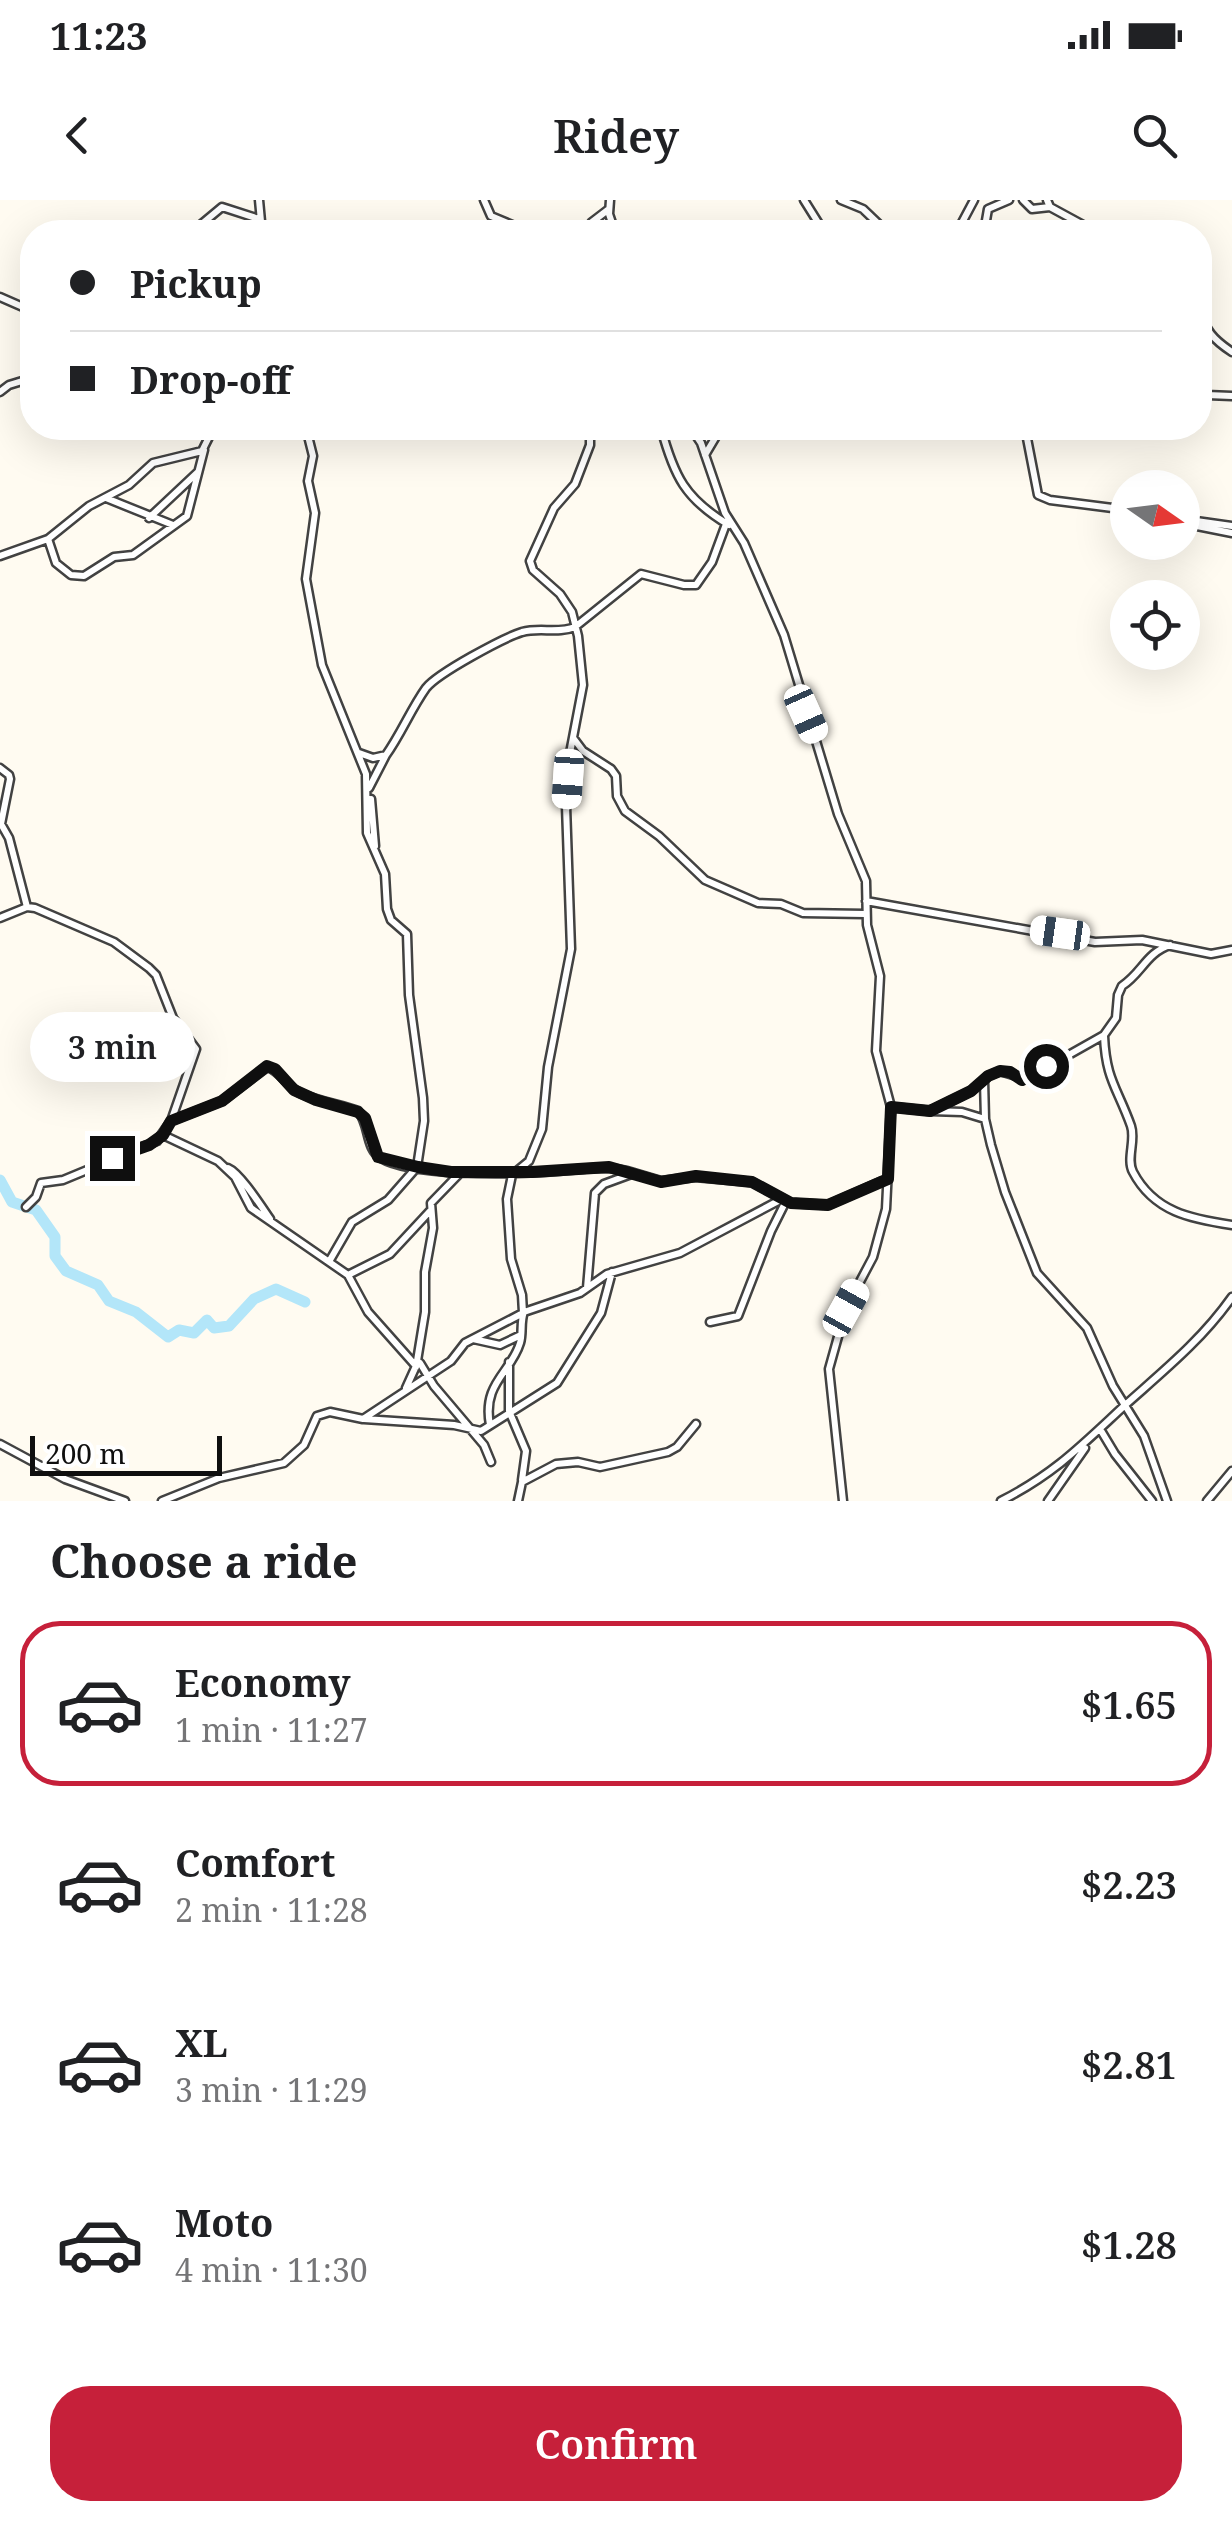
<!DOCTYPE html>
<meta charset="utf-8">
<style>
:root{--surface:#fff;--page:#f6f6f6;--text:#202124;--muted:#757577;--line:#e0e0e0;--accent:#c6203a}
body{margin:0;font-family:"Noto Serif",serif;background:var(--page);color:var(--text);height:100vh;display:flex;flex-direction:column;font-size:38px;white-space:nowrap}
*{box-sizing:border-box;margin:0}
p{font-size:32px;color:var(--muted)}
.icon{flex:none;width:55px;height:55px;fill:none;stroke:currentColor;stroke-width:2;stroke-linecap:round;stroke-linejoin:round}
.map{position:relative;height:1301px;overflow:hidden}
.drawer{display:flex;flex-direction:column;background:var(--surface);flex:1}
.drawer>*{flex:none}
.banner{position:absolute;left:20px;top:20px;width:1192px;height:220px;border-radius:40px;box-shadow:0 10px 40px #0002;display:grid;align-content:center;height:220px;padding:0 50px;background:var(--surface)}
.needle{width:65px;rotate:104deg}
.controls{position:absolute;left:1110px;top:270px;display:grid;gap:20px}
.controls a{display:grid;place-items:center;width:90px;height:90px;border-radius:50%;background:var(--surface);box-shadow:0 10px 40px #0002;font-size:50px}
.scale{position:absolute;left:30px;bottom:25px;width:192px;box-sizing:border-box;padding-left:10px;border:5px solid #0f0f0f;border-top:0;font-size:28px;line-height:35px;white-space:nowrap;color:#0f0f0f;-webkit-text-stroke:8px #fff;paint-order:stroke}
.end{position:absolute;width:45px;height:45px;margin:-22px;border:12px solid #0f0f0f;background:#fff;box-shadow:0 0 0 5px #fff}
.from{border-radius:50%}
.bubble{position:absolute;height:70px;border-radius:35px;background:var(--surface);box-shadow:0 10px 40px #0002;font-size:32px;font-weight:600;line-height:70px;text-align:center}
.car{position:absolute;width:30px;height:60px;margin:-30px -15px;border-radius:12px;box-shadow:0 0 8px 2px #0007;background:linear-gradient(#fff 24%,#345 0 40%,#fff 0 76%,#345 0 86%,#fff 0)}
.banner b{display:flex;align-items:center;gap:35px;height:95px;font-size:38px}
.banner b+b{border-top:2px solid var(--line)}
.banner i{width:25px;height:25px;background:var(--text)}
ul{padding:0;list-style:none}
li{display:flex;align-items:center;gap:30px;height:165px;margin:0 20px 15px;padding:0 30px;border:5px solid transparent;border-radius:40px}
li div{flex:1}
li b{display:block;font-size:38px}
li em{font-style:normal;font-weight:600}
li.current{border-color:var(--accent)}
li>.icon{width:90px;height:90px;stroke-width:1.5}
h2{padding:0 50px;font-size:45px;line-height:120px}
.primary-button{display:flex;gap:20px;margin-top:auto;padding:20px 50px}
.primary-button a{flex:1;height:115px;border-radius:40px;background:var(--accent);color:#fff;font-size:40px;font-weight:600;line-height:115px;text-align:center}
.status{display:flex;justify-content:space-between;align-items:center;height:70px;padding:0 50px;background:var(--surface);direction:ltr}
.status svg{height:28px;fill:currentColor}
header{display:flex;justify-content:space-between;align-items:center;height:130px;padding:0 50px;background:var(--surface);font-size:45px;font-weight:600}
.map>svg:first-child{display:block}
</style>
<div class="status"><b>11:23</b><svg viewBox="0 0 49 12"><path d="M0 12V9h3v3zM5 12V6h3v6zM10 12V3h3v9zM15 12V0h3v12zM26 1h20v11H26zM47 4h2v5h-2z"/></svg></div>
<header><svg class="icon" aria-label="back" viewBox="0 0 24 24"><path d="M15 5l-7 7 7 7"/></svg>Ridey<svg class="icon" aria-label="search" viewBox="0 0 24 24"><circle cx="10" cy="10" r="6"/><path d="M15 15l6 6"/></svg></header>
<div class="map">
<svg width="1232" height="1301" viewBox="0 0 1232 1301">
<rect width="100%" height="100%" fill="#fffbf1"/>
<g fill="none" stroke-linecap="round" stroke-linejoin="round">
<path stroke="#b3e6f9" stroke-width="11" d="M0 980 12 1002 36 1010 55 1037V1056L66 1071 98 1085 109 1101 136 1112 168 1137 179 1130 194 1133 207 1120 214 1128 229 1126 254 1099 276 1089 305 1102"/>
<g stroke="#424242" stroke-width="11">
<path id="minor" d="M259 0 262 32
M484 0 491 16 529 32
M610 0 609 14 615 32
M804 0 824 32
M841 0 863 9 887 32
M1023 0 1032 9 1050 7
M1047 0 1050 7 1096 32
M192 32 222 7 259 19
M585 32 592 22 609 9
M957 32 974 0
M984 32 988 9 1009 0
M0 97 32 111
M1200 108C1204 130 1214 140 1232 152
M0 192 9 185 32 178
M1200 192 1207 195 1232 196
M306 228 313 256 308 281 315 313 306 379 322 465 366 574 367 633 385 674 387 709 391 720 407 734 409 795 423 898 424 921 417 967 388 1000 352 1022 330 1060
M661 228C674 276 685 299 729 325
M691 228 701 243 725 313 744 343 784 435 838 614 866 681 867 725 880 776 876 851 891 907 886 1009 873 1057 846 1108 829 1169 843 1301
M1025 228 1038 295 1050 300 1128 310
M705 255 721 228
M106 298 173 325
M149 318 198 272
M1182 319 1232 326
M1182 323 1232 333
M48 339 56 363 71 375 84 376 114 357 133 355 187 316 204 250
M0 356 48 339 89 306 129 285 153 263 202 251 211 233 218 228
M574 539 583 551 611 569 616 576 617 596 625 611 659 636 705 680 758 703 781 704 803 713 865 714
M359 553 373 558 386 555C401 534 411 509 426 488 438 473 503 438 522 432 540 427 558 434 575 427L641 374 684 385H696L712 362 726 324
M0 568 9 575 10 579 1 624 9 638 27 707
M369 588 386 555
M371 599 375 646
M866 701 1095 742 1142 740 1211 754 1232 750
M0 718 27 707 35 708 114 742 149 768 156 775 173 818 196 849 171 921 157 941 63 980 41 983 36 997 26 1007
M1104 836C1106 880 1117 887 1131 926 1136 940 1126 959 1133 972 1154 1012 1191 1019 1232 1025
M891 907 930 911 971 891 984 880
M931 911 962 912 985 919
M171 921 222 901 267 867C281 871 286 886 300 893 319 902 339 904 358 911 370 924 365 949 381 958 411 976 506 974 542 972 573 971 604 963 634 973
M163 935 218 961 235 977 251 1008 348 1075 368 1112 416 1166 406 1188
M228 968C240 973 261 1006 270 1019
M348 1075 390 1054 430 1011
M587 1088 595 993 604 984 634 973 661 981 695 977 752 982 791 1003 828 1005 887 979
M710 1122 738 1116 771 1031 786 1001
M473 1139 500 1145 521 1135
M509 1162V1211L526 1251 522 1280
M420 1163 434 1186 484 1245 491 1262
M416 1167 425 1112V1072L433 1028 431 1003 461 972
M364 1219 454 1225 481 1231 557 1183 601 1113 612 1072
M490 1225C482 1183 511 1173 520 1143 523 1133 520 1122 524 1112L580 1093 607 1074 680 1053 782 999
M1100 1229 1115 1254 1152 1301
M0 1244 65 1279 125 1301
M162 1301 219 1278 284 1263 304 1245 317 1216 330 1212 363 1219 451 1161 465 1143 523 1113 522 1095 511 1059 507 999 512 975 529 961 542 929 548 867 571 749 566 606 570 553 583 485 578 436 572 412 560 394 533 370 530 361 554 308 575 284 590 245V228
M518 1301 522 1282 556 1264 578 1262 600 1267 668 1252 677 1247 696 1224
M1001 1301C1054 1274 1081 1246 1123 1207 1162 1172 1201 1141 1232 1097
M1048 1301 1085 1248
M1167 1301 1144 1236 1113 1186 1087 1128 1037 1073 1005 992 991 945 985 919 984 880 988 876 1000 871 1026 879 1104 835 1116 818 1118 795 1122 786C1142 773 1146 753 1170 745
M1207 1301 1232 1271"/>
</g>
<use href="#minor" stroke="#fff" stroke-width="6"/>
</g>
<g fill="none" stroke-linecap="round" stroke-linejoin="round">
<path stroke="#0f0f0f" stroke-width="12" d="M112 958 149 945 163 935 171 921 222 901 267 866 275 869 294 890 316 900 358 912 365 918 378 957 418 967 451 972H532L609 967 661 982 696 976 752 982 791 1003 828 1005 888 979 891 907 930 911 971 891 988 876 1000 871 1010 872 1022 880 1046 866"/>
</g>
</svg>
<div class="controls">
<a><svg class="needle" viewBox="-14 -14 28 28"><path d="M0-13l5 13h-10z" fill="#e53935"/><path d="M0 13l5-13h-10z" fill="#757577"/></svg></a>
<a><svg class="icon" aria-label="locate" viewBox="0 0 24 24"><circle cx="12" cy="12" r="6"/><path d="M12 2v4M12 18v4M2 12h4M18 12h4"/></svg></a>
</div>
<div class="scale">200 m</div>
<i class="end from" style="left:1046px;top:866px"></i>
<i class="end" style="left:112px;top:958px"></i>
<div class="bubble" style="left:30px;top:812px;width:165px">3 min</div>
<i class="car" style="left:806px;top:514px;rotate:156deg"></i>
<i class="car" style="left:568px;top:579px;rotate:184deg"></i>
<i class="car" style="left:1060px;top:733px;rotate:278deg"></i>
<i class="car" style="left:846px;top:1108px;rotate:29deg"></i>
<div class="banner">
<b><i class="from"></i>Pickup</b>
<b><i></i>Drop-off</b>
</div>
</div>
<section class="drawer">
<h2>Choose a ride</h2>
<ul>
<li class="current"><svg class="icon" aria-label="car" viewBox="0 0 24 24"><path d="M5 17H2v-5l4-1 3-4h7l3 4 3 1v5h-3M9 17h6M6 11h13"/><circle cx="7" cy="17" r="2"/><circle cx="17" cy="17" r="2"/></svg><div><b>Economy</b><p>1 min · 11:27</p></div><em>$1.65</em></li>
<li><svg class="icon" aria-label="car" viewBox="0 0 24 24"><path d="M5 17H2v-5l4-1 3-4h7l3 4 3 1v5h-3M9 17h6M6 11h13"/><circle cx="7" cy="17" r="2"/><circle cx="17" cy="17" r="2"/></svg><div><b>Comfort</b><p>2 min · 11:28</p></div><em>$2.23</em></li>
<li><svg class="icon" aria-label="car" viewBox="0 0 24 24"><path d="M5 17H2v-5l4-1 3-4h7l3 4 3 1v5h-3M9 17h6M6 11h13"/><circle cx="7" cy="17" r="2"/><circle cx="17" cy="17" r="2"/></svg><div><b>XL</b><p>3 min · 11:29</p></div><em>$2.81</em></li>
<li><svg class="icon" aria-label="car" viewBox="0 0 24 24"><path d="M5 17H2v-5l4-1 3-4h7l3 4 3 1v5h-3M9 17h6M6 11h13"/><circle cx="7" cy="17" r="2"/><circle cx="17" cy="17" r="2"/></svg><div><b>Moto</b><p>4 min · 11:30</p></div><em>$1.28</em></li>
</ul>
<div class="primary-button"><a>Confirm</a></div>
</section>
